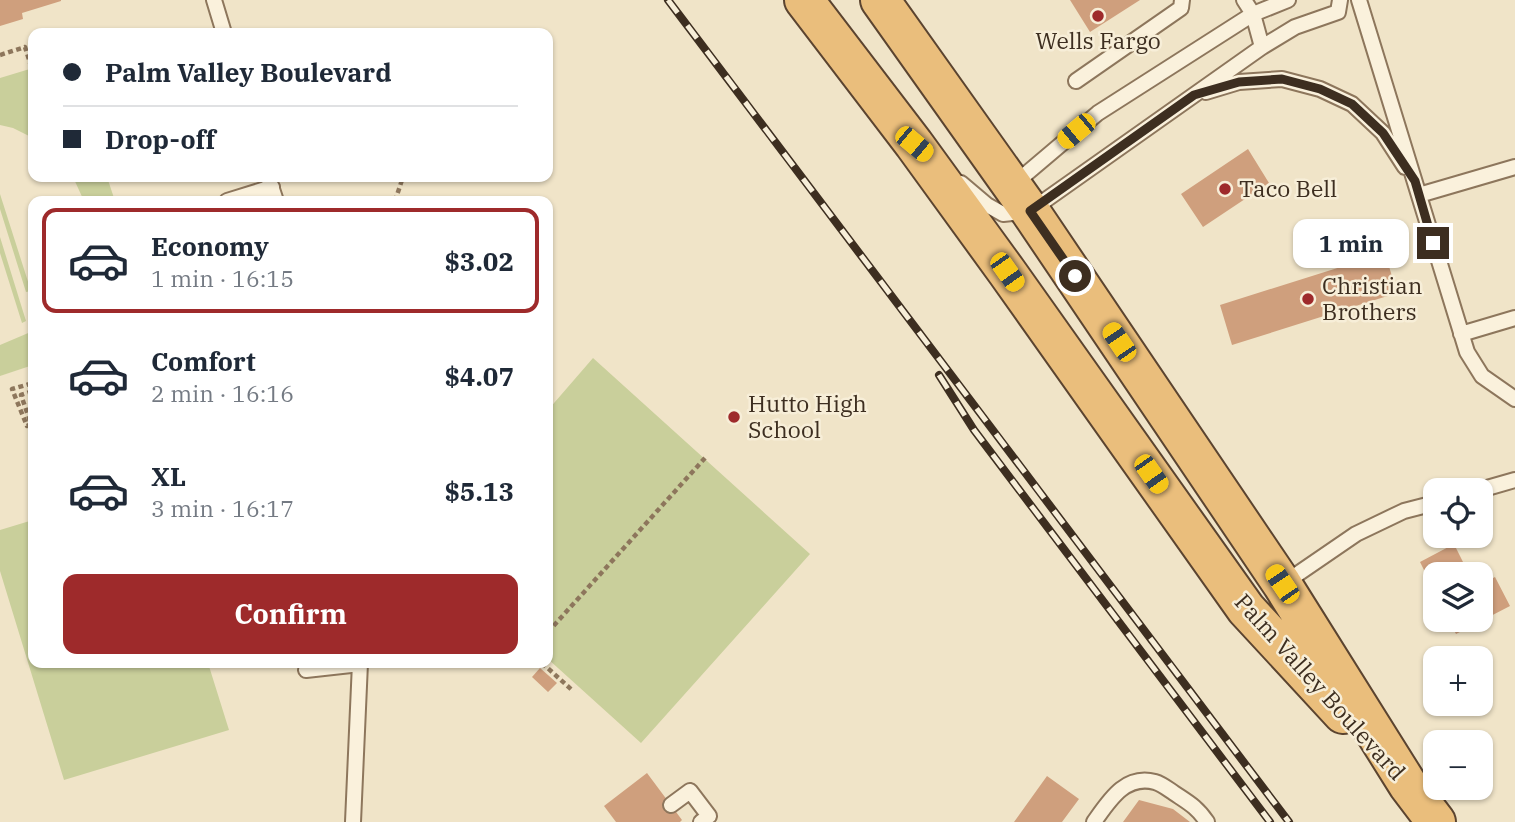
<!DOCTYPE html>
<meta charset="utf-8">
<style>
:root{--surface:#fff;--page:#f2f2f3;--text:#1f2937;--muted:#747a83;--line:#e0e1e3;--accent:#9e2a2b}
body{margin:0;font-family:"IBM Plex Serif",serif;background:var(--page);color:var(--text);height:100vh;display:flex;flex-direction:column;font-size:26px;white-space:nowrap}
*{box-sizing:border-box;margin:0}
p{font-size:23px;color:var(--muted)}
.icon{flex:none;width:38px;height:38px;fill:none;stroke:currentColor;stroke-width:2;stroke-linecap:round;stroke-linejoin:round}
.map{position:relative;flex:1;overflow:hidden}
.drawer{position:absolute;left:28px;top:196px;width:525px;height:472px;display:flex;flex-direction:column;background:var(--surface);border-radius:14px;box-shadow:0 2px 5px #0004}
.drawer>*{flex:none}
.top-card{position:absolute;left:28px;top:28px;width:525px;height:154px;border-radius:14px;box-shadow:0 2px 5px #0004;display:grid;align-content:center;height:154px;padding:0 35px;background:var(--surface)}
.tools{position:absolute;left:1423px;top:478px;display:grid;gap:14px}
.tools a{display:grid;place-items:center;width:70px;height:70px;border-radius:14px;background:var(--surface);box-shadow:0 2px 5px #0004;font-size:35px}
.end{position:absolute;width:32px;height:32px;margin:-16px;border:9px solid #3d2e20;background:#fff;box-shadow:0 0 0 4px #fff}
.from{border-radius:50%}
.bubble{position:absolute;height:49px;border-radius:14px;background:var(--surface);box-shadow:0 2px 5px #0004;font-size:23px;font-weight:800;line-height:49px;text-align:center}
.car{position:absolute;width:21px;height:42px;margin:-21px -10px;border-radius:9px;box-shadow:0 0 5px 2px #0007;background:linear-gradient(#f5c518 24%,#345 0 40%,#f5c518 0 76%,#345 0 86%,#f5c518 0)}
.top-card b{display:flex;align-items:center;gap:24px;height:66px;font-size:26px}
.top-card b+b{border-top:2px solid var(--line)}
.top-card i{width:18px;height:18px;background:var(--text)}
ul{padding:12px 0 0;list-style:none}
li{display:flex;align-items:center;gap:21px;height:105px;margin:0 14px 10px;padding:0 21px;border:4px solid transparent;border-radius:14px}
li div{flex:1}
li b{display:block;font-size:26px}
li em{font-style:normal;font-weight:800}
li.selected{border-color:var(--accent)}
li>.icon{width:63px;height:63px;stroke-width:1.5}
.action{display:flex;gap:14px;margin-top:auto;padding:14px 35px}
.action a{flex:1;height:80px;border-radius:14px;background:var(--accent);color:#fff;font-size:28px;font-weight:800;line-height:80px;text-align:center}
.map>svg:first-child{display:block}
</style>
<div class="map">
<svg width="1515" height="822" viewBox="0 0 1515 822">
<rect width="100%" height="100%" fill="#f0e4c8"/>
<path fill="#c9cf9b" d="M33 68V99L28 101 33 104V138L13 128 0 125V78Z
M73 177H107L115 201H84Z
M0 194 31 291 26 292 0 209Z
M0 237 26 321 22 323 0 253Z
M33 331V365L0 376V345Z
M593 358 810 554 641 743 548 659V410Z
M33 520V663H208L229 730 64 780 0 571V530Z"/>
<path fill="#cf9f7d" d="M0 0H61V1L22 13 23 19 0 26Z
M1070 0H1140L1090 32Z
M1248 149 1269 183 1203 227 1181 194Z
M1385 253 1397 293 1232 345 1220 305Z
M1454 544 1469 574H1435V592L1420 562Z
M1495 577 1510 606 1456 634 1449 620H1480V585Z
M540 668 557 683 548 692 532 677Z
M647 773 682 820 680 822H616L604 806Z
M1047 776 1079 799 1062 822H1014Z
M1139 800 1173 809 1190 822H1123Z"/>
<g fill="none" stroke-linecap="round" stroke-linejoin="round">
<g stroke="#8d765c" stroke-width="18">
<path id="service" d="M214 0 224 33
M1244 0 1253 14 1262 47
M1359 0 1467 352 1482 376 1515 399
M1076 81 1181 8 1182 0
M1206 92 1239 82 1282 79 1320 89 1352 104 1383 133 1405 167
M268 177 276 201
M961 183 987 205 1003 214 1030 211 1262 47 1295 27 1338 12 1340 0
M1013 185 1098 113 1253 14 1288 0
M1419 195 1515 167
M227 201 272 187
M1461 334 1515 318
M1480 490 1515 480
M1283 584 1356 534 1404 511 1435 503
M306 670 360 664
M671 805 690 791 709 816 701 822
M353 822 360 663
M1094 822C1109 801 1125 774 1155 782 1162 784 1168 789 1174 793 1189 803 1197 807 1207 822"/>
</g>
<g stroke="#5b4430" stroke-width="42">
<path id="trunk" d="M804 0 914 144 1007 272 1246 609 1343 714
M880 0 1030 211 1282 584 1408 785 1436 822"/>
</g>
<path stroke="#8d765c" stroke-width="4.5" stroke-dasharray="5 3.5" stroke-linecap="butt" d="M0 55 25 47 31 66
M395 201 403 177
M30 384 33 391 21 395 31 424 27 426 12 389 33 383
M548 632 705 458
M542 663 572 690"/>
<use href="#service" stroke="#faf1dc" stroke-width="14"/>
<use href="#trunk" stroke="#eabe7c" stroke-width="38"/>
<g stroke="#3d2e20" stroke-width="8">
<path id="rail" d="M668 0 1289 822
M939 375 974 430 1270 822"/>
</g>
<use href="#rail" stroke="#f7eed8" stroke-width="5" stroke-dasharray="16" stroke-linecap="butt"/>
</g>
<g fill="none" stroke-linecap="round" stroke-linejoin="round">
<path stroke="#3d2e20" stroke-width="9" d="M1075 276 1030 211 1194 95 1239 82 1282 79 1320 89 1352 104 1383 133 1415 181 1433 243"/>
</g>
<g fill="#9e2a2b" stroke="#f7eed8" stroke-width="2.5">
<circle cx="1098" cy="16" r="7"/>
<circle cx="1225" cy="189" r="7"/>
<circle cx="1308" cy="299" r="7"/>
<circle cx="734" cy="417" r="7"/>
</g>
<g text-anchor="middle" stroke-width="5" stroke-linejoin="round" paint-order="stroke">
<g font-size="23" fill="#3d2e20" stroke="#f7eed8" text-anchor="start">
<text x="1098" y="49" text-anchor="middle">Wells Fargo</text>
<text x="1239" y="197">Taco Bell</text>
<text x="1322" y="294">Christian<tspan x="1322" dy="26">Brothers</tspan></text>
<text x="748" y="412">Hutto High<tspan x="748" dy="26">School</tspan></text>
</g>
<g font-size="23" fill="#3d2e20" stroke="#f7eed8">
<text transform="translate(1320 687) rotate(48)" y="8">Palm Valley Boulevard</text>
</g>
</g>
</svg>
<div class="tools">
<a><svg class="icon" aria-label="locate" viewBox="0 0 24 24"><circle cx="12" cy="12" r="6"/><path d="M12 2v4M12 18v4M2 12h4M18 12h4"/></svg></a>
<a><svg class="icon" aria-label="layers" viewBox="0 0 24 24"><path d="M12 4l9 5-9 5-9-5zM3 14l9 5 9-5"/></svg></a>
<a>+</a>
<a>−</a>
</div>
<i class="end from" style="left:1075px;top:276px"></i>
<i class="end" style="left:1433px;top:243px"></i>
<div class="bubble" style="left:1293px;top:219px;width:116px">1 min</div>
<i class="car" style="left:1076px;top:131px;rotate:230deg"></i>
<i class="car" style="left:914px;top:144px;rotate:130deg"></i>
<i class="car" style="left:1007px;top:272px;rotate:145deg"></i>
<i class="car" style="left:1119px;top:342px;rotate:326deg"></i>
<i class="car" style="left:1151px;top:474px;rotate:145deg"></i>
<i class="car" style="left:1282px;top:584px;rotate:326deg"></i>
<div class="top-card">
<b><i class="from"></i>Palm Valley Boulevard</b>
<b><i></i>Drop-off</b>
</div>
<section class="drawer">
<ul>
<li class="selected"><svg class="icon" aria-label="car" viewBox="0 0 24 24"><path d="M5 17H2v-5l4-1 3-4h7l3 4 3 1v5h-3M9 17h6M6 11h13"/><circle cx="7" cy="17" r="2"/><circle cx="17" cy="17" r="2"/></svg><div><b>Economy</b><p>1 min · 16:15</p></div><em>$3.02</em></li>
<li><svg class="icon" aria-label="car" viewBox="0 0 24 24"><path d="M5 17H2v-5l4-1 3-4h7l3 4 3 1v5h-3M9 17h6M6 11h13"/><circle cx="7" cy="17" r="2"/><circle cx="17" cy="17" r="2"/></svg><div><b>Comfort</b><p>2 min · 16:16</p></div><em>$4.07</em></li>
<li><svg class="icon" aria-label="car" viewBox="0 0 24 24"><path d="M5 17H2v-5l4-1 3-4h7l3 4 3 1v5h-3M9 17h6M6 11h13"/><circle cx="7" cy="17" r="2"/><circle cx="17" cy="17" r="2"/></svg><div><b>XL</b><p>3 min · 16:17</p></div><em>$5.13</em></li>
</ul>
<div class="action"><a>Confirm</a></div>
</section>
</div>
